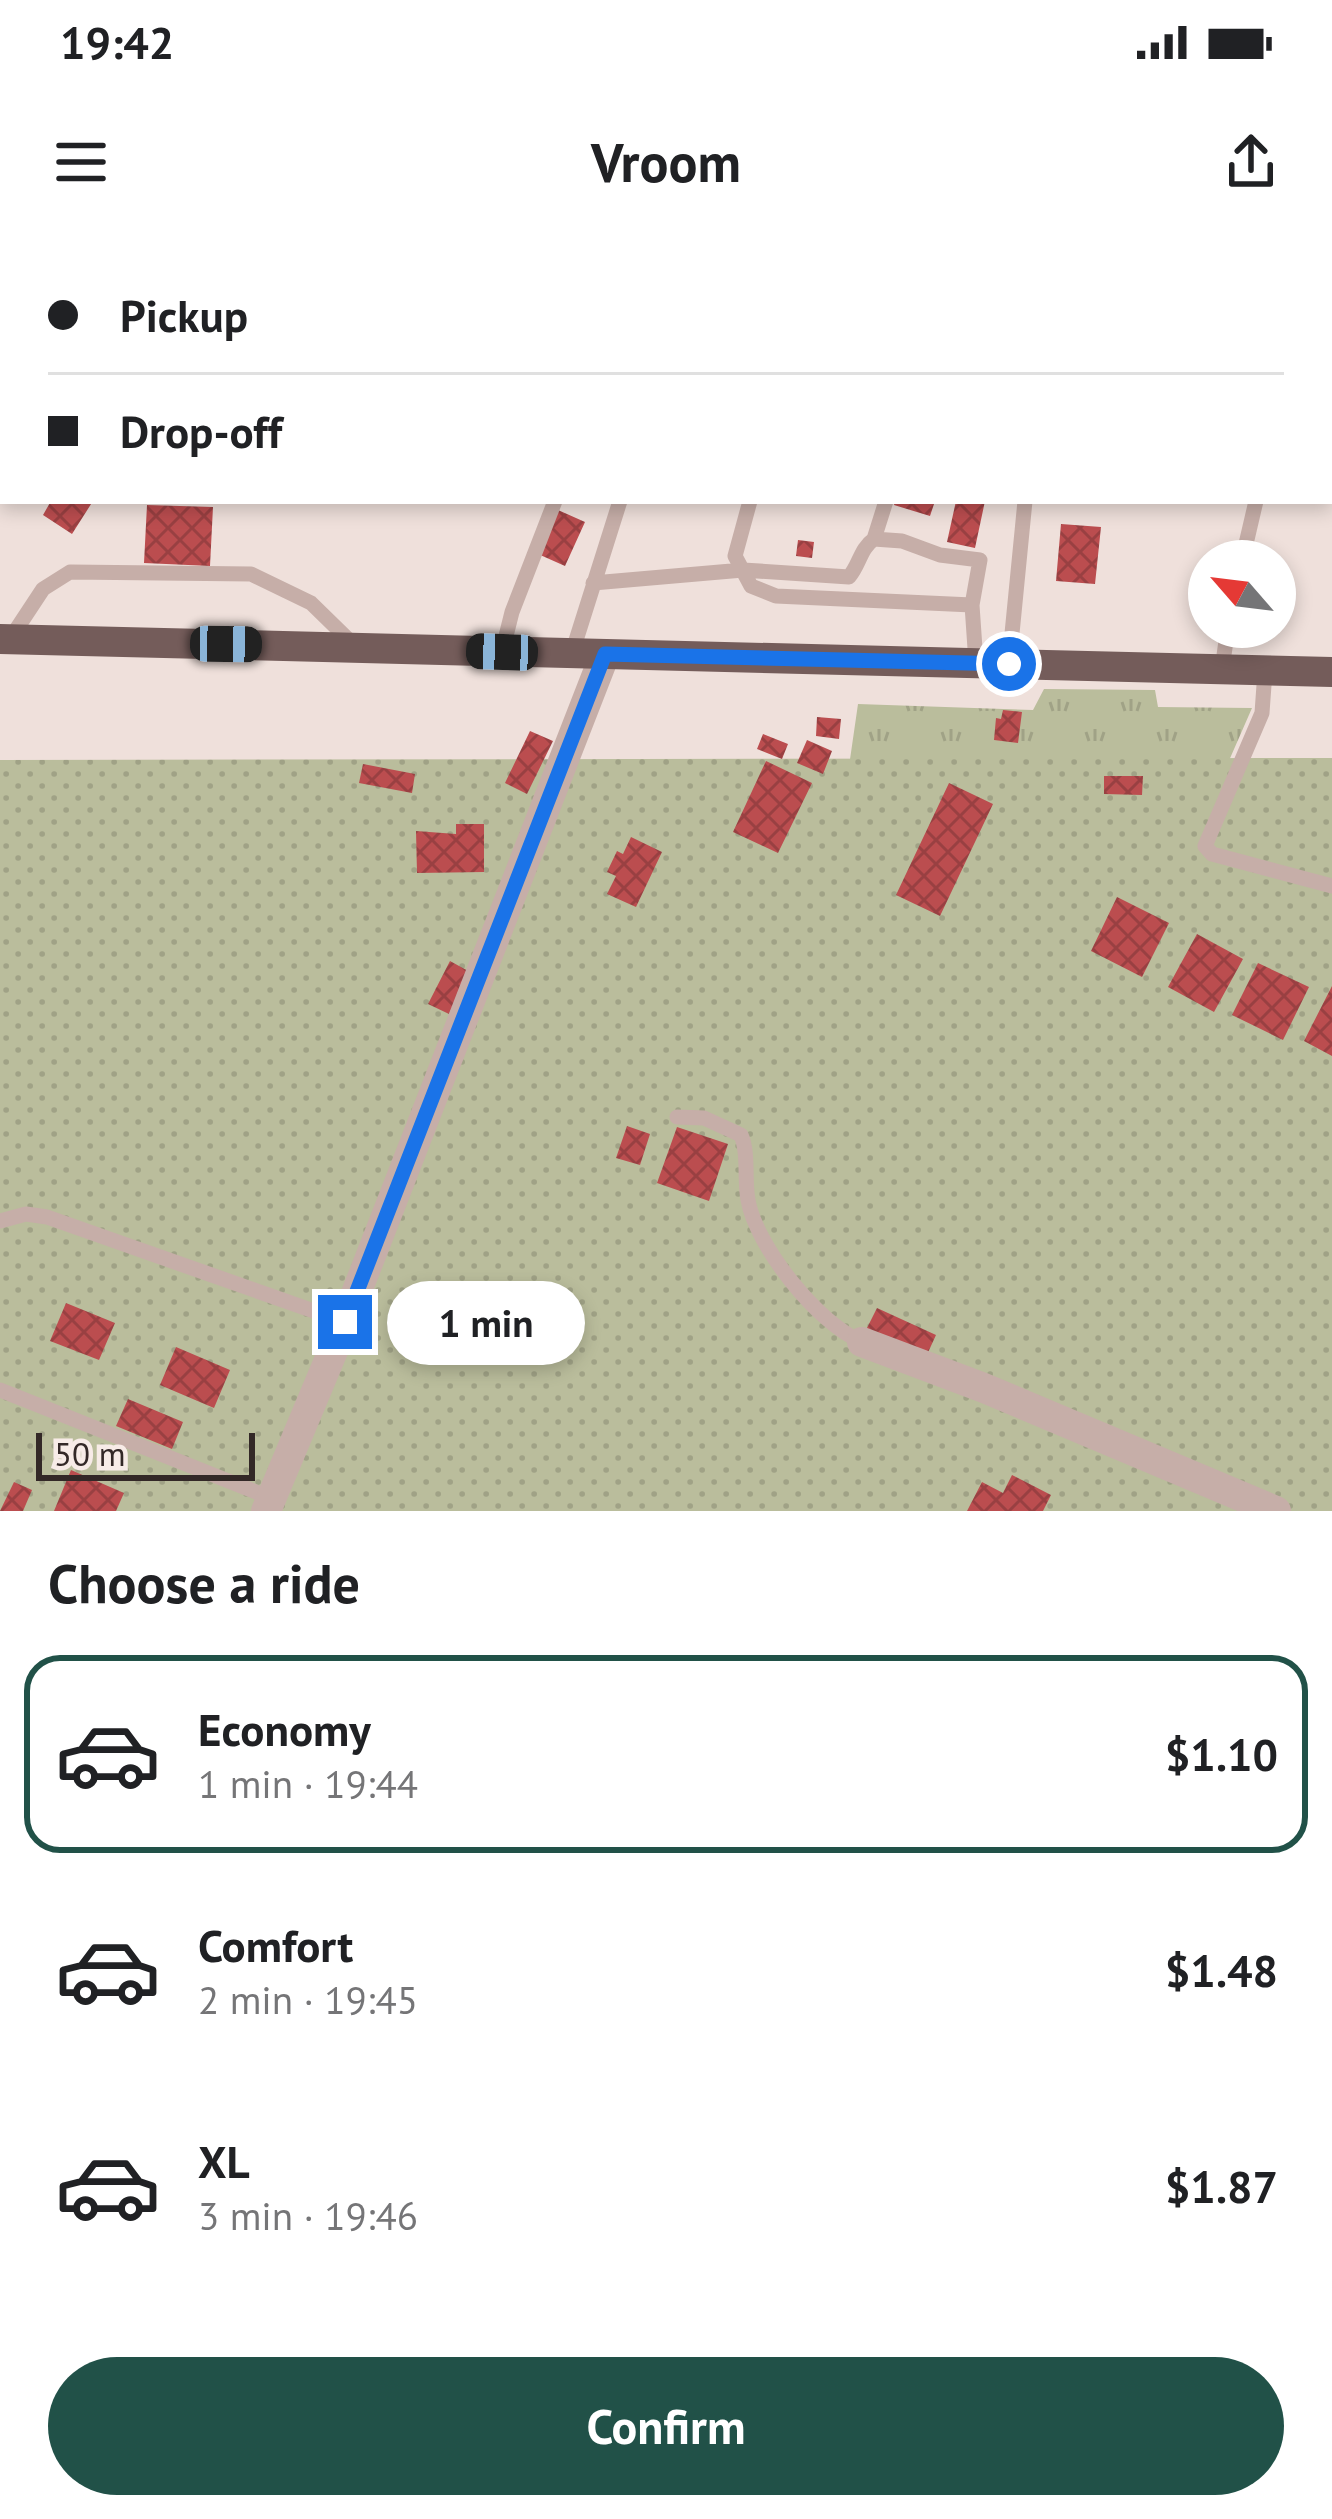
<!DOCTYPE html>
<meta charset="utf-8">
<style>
:root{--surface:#fff;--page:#f6f6f6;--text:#202124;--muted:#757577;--line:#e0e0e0;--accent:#215148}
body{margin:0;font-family:"PT Sans",sans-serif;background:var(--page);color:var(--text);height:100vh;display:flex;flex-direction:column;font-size:45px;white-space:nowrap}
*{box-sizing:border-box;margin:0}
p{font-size:39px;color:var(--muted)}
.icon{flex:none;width:66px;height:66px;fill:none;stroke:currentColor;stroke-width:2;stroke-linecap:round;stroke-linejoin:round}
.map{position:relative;height:1271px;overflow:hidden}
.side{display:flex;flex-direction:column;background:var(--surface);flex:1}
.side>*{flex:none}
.banner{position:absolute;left:0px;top:0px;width:1332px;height:264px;box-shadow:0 6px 18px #0003;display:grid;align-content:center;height:264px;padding:0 48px;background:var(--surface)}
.needle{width:78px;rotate:298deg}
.fabs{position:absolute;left:1188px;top:300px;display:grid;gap:24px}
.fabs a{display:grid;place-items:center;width:108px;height:108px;border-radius:50%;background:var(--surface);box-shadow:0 6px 18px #0003;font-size:60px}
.scale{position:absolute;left:36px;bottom:30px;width:219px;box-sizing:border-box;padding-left:12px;border:6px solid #332827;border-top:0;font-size:33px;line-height:42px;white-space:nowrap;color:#332827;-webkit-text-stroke:9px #f7ebe7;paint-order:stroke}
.end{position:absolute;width:54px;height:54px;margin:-27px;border:15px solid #1a73e8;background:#fff;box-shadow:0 0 0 6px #fff}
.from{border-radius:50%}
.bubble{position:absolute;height:84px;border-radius:42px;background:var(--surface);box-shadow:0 6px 18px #0003;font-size:39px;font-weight:800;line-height:84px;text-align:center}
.car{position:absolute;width:36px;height:72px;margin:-36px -18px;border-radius:15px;box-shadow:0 0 9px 3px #0007;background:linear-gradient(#222 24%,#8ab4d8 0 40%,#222 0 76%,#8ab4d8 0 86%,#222 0)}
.banner b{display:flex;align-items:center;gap:42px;height:114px;font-size:45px}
.banner b+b{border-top:3px solid var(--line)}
.banner i{width:30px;height:30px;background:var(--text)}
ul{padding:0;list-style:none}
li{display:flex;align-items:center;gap:36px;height:198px;margin:0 24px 18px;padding:0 24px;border:6px solid transparent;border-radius:36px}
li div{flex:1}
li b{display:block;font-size:45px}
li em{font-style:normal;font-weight:800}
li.on{border-color:var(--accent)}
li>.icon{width:108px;height:108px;stroke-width:1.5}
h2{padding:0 48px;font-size:54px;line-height:144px}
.primary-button{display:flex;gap:24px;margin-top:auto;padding:24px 48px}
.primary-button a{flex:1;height:138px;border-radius:72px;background:var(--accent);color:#fff;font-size:48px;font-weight:800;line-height:138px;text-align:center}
.status{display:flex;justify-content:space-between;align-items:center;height:84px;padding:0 60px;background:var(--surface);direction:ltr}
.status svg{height:33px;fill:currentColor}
header{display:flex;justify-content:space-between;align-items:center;height:156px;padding:0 48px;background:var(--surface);font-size:54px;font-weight:800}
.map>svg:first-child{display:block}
</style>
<div class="status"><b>19:42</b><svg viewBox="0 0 49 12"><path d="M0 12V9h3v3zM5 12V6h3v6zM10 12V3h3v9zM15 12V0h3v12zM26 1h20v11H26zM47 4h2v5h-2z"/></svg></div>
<header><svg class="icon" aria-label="menu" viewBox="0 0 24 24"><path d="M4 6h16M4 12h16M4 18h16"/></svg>Vroom<svg class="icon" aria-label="share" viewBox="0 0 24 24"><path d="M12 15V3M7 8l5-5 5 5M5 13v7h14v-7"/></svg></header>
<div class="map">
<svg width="1332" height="1271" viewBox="0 0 1332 1271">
<defs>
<pattern id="grass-tufts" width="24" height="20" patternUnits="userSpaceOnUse" patternTransform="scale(3)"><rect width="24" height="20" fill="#babd9c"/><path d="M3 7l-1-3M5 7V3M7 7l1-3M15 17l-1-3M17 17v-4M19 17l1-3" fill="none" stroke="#a0a286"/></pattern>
<pattern id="park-dots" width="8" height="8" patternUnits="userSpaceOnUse" patternTransform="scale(3)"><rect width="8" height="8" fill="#babd9c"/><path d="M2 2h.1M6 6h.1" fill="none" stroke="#a0a286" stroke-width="1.8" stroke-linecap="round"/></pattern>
<pattern id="building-cross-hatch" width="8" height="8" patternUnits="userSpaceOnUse" patternTransform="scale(3)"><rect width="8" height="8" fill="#bb4d4f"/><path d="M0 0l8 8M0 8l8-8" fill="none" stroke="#994042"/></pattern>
</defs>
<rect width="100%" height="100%" fill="#efe0db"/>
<path fill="url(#grass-tufts)" d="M1044 449 1155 450 1158 467 1252 468 1186 619 833 637 858 464 1033 470Z"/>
<path fill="url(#park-dots)" d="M1332 518V1271H0V520Z"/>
<path fill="url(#building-cross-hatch)" d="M51 261H93L72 294 43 275Z
M895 261H935L930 276 894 265Z
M956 261H985L975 308 947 302Z
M147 265 213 267 210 326 144 323Z
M558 270 585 282 565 326 538 314Z
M1061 284 1101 287 1095 344 1056 341Z
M798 300 814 302 812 318 796 316Z
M1003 470 1022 472 1018 503 994 500 996 478 1001 479Z
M817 477 841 479 839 499 816 496Z
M530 491 553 501 527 554 505 543Z
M763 494 788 504 782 519 757 509Z
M807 500 832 511 823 534 797 523Z
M766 521 812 543 778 613 733 592Z
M363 524 415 534 412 553 359 543Z
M1104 536H1143L1142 555 1104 554Z
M949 543 993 564 940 676 896 655Z
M456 584H484V632L417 633 416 591 456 594Z
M631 597 662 612 636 667 607 654 616 636 607 632 617 611 623 614Z
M1117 657 1169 683 1142 737 1091 711Z
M1197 694 1243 719 1214 772 1168 747Z
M450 721 470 732 449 774 428 764Z
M1258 723 1309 747 1283 800 1232 775Z
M1332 746V816L1304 801Z
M627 886 650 894 640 925 616 918Z
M677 887 728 904 709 961 657 943Z
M66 1063 115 1083 99 1120 50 1101Z
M877 1068 936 1095 925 1119 865 1092Z
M176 1107 230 1130 214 1168 160 1145Z
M128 1159 183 1182 172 1209 116 1186Z
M71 1230 124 1253 116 1271H54Z
M1012 1235 1051 1255 1043 1271H967L982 1242 1003 1253Z
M14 1242 32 1250 23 1271H0Z"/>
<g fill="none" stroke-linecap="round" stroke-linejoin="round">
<path stroke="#c6aea8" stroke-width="15" d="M655 3 656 0
M833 3 834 0
M967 3 968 0
M1104 3 1105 0
M750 261 735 316 751 346 776 356 972 365 976 423
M874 299 886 261
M1242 321 1256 261
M593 343 743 330 849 337C860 324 860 309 874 299L902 301 940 315 980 320 972 365
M10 399 43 349 70 332 251 334 311 363 354 405
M502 412 512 372 555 261
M572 413 620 261
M1009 424 1025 261
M1222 429 1228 387
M1265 431 1262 473 1205 606 1212 614 1332 646
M677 877 704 878 741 895C749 914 744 938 748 960 756 1006 818 1084 862 1102
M0 981 26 974 47 977 345 1082
M0 1150 271 1258"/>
<path stroke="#c6aea8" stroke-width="30" d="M862 1102 984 1148 1276 1271
M266 1271 345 1082 605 414"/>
<path stroke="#745c5a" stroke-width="30" d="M0 399 1332 432"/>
</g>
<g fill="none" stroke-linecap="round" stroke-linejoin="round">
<path stroke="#1a73e8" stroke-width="15" d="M345 1082 605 414 1009 424"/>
</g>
</svg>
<div class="fabs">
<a><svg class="needle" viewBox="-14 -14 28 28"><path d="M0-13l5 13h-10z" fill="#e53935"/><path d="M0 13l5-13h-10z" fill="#757577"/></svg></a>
</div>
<div class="scale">50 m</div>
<i class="end from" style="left:1009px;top:424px"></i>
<i class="end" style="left:345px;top:1082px"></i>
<div class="bubble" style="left:387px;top:1041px;width:198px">1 min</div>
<i class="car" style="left:226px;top:404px;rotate:91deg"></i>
<i class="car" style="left:502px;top:412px;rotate:272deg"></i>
<div class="banner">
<b><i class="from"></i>Pickup</b>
<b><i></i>Drop-off</b>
</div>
</div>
<section class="side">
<h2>Choose a ride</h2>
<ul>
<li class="on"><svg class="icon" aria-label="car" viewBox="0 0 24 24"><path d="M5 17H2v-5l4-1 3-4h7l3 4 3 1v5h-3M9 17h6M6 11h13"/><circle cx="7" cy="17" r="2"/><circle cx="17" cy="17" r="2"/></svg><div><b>Economy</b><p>1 min · 19:44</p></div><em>$1.10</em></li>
<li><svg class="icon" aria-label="car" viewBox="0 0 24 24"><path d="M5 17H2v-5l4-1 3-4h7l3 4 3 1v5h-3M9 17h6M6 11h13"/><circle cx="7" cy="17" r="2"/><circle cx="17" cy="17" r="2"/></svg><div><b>Comfort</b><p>2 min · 19:45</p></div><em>$1.48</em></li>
<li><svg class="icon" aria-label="car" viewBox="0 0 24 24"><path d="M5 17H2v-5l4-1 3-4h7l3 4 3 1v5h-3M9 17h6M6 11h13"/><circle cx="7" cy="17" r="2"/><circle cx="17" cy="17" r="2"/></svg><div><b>XL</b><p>3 min · 19:46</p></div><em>$1.87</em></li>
</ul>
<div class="primary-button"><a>Confirm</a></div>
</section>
